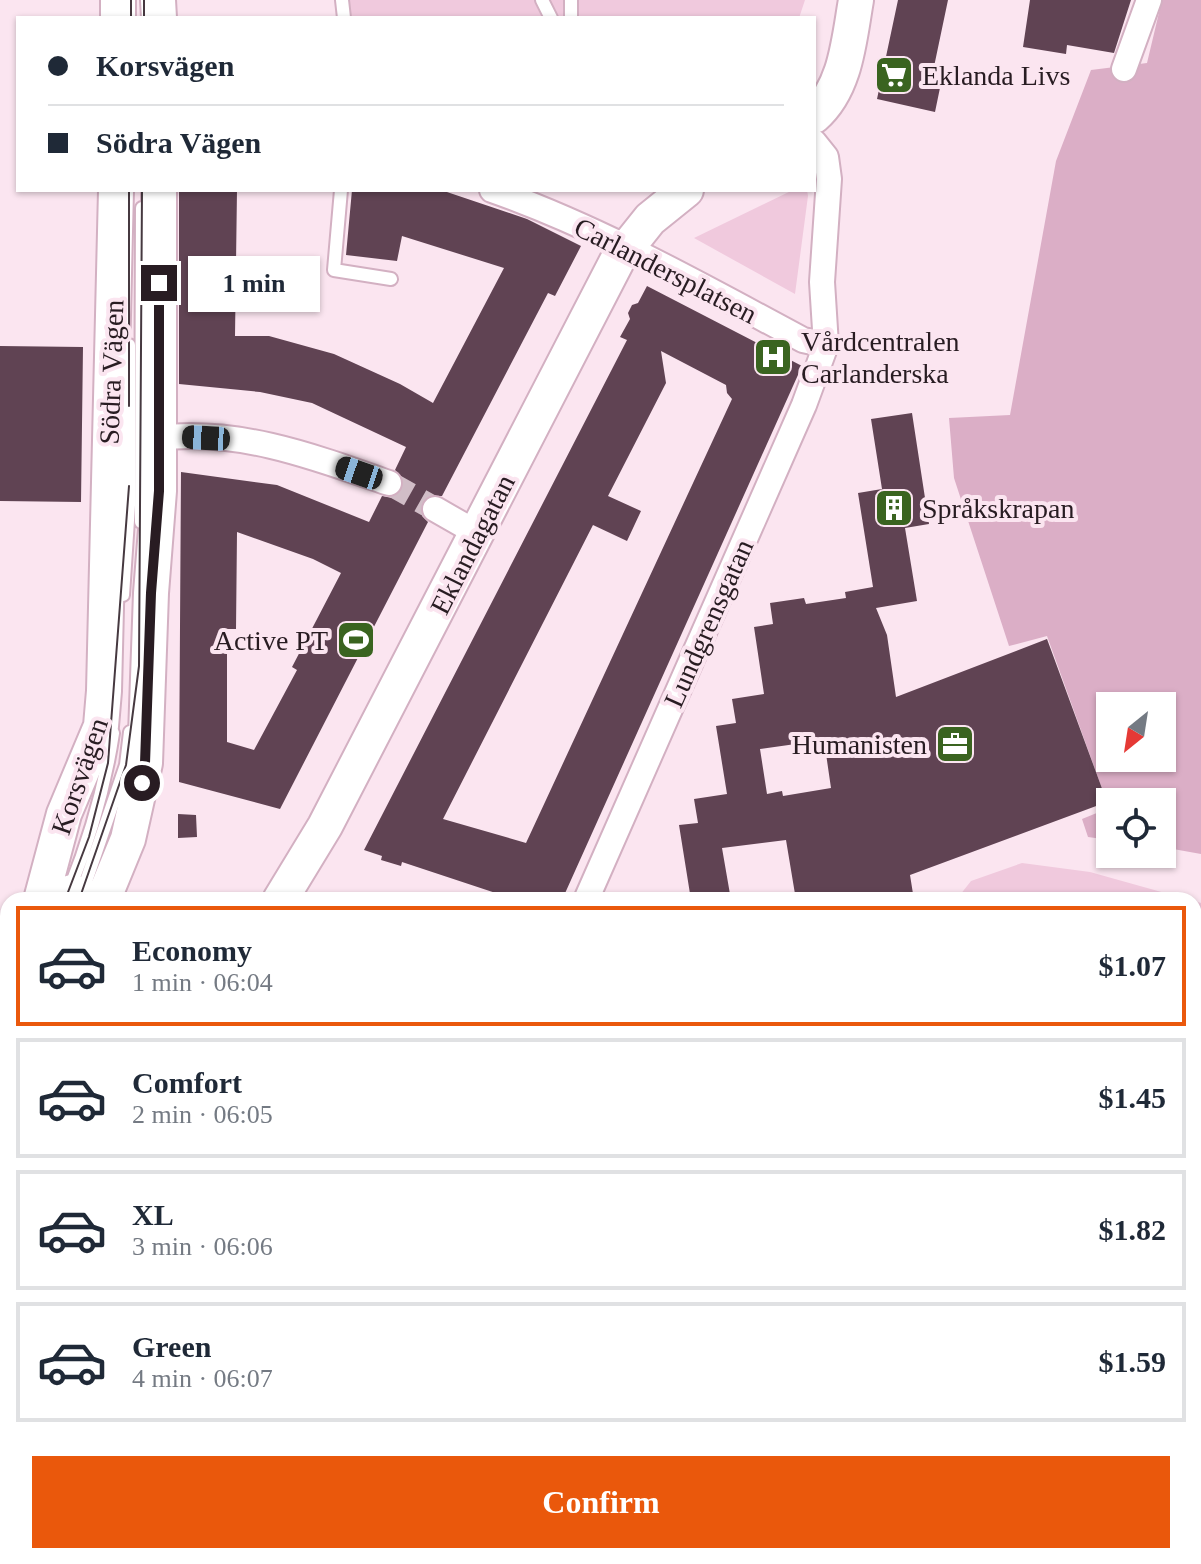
<!DOCTYPE html>
<meta charset="utf-8">
<style>
:root{--surface:#fff;--page:#f6f6f7;--text:#1f2937;--muted:#747a83;--line:#e0e1e3;--accent:#ea580c}
body{margin:0;font-family:"Times New Roman",serif;background:var(--page);color:var(--text);height:100vh;display:flex;flex-direction:column;font-size:30px;white-space:nowrap}
*{box-sizing:border-box;margin:0}
p{font-size:26px;color:var(--muted)}
.icon{flex:none;width:44px;height:44px;fill:none;stroke:currentColor;stroke-width:2;stroke-linecap:round;stroke-linejoin:round}
.map{position:relative;flex:1;overflow:hidden}
.sheet{position:absolute;left:0px;top:892px;width:1202px;height:672px;display:flex;flex-direction:column;background:var(--surface);border-radius:24px 24px 0 0;box-shadow:0 2px 6px #0004}
.sheet>*{flex:none}
.hud{position:absolute;left:16px;top:16px;width:800px;height:176px;border-radius:0px;box-shadow:0 2px 6px #0004;display:grid;align-content:center;height:176px;padding:0 32px;background:var(--surface)}
.needle{width:52px;rotate:210deg}
.fabs{position:absolute;left:1096px;top:692px;display:grid;gap:16px}
.fabs a{display:grid;place-items:center;width:80px;height:80px;border-radius:0px;background:var(--surface);box-shadow:0 2px 6px #0004;font-size:40px}
.end{position:absolute;width:36px;height:36px;margin:-18px;border:10px solid #281c22;background:#fff;box-shadow:0 0 0 4px #fff}
.from{border-radius:50%}
.bubble{position:absolute;height:56px;border-radius:0px;background:var(--surface);box-shadow:0 2px 6px #0004;font-size:26px;font-weight:700;line-height:56px;text-align:center}
.car{position:absolute;width:24px;height:48px;margin:-24px -12px;border-radius:10px;box-shadow:0 0 6px 2px #0007;background:linear-gradient(#222 24%,#8ab4d8 0 40%,#222 0 76%,#8ab4d8 0 86%,#222 0)}
.hud b{display:flex;align-items:center;gap:28px;height:76px;font-size:30px}
.hud b+b{border-top:2px solid var(--line)}
.hud i{width:20px;height:20px;background:var(--text)}
ul{padding:14px 0 0;list-style:none}
li{display:flex;align-items:center;gap:24px;height:120px;margin:0 16px 12px;padding:0 16px;border:4px solid var(--line);border-radius:0px}
li div{flex:1}
li b{display:block;font-size:30px}
li em{font-style:normal;font-weight:700}
li.active{border-color:var(--accent)}
li>.icon{width:72px;height:72px;stroke-width:1.5}
.button{display:flex;gap:16px;margin-top:auto;padding:16px 32px}
.button a{flex:1;height:92px;border-radius:0px;background:var(--accent);color:#fff;font-size:32px;font-weight:700;line-height:92px;text-align:center}
.map>svg:first-child{display:block}
</style>
<div class="map">
<svg width="1201" height="1564" viewBox="0 0 1201 1564">
<rect width="100%" height="100%" fill="#fbe5f0"/>
<path fill="#f0c9dd" d="M349 0H805L799 18H348Z
M793 190H807L808 196 795 294 694 238Z
M1022 863 1090 872 1190 900H956L971 881Z
M1194 901 1201 903V1383L1194 1387Z"/>
<path fill="#dbaec6" fill-rule="evenodd" d="M1162 0H1201V854L1162 847V802H1110V840L1088 837 1082 819 1109 808 1047 636 1009 646 954 478 949 418 1010 415 1056 161 1091 70 1147 63ZM1110 706H1162V758H1110Z"/>
<path fill="#bc8fa7" stroke="#906c7f" stroke-width="2" d="M1194 1158 1201 1162V1332L1194 1341Z"/>
<path fill="#604353" fill-rule="evenodd" d="M898 0H948L931 81 941 83 935 112 877 99Z
M1030 0H1131L1114 53 1067 45 1066 54 1023 47Z
M179 190H237L235 336H269L334 354 400 384 433 403 504 268 402 236 397 261 346 255 352 190H441L527 219 581 246 555 296 548 293 442 496H428L422 502V516L428 522 280 809 179 782 181 472 277 485 369 522 382 496 392 498 403 489 404 480 395 470 406 447 312 403 260 392 179 384ZM237 532 313 559 341 573 292 667 297 670 254 750 227 742V629H236Z
M647 286 802 366 562 900H517L402 862 401 866 381 860 382 856 364 850 627 340 620 337 630 319 628 313 632 305 638 303ZM661 351 726 385 727 393 732 399 526 843 443 819 593 525 627 541 641 511 608 496 666 383Z
M0 346 83 347 81 502 0 501Z
M912 413 929 524 905 528 917 601 876 608 887 635 896 697 1047 639 1107 802 910 875 914 900H796L786 840 722 848 731 900H691L679 825 698 823 694 799 727 794 716 726 736 723 732 699 764 694 754 627 773 624 770 603 804 598 806 604 846 598 845 592 873 587 858 493 882 489 871 419ZM824 740 831 788 783 796 782 791 767 794 760 749Z
M178 814 196 815 197 837 178 838Z"/>
<g fill="none" stroke-linecap="round" stroke-linejoin="round">
<path stroke="#d1bdc7" stroke-width="24" stroke-dasharray="24 12" stroke-linecap="butt" d="M389 483 435 509"/>
<g stroke="#d3b0c2" stroke-width="16">
<path id="lane" d="M342 0 344 18
M542 0 551 18
M571 0V18
M341 190 334 270 391 279
M141 522 142 208
M123 595 129 505V345
M70 888C90 838 105 786 113 733
M82 893 126 765 130 732
M0 1056 8 1037
M0 1082 8 1062
M0 1437 8 1438
M0 1464 8 1467
M0 1479 8 1482
M0 1506 8 1512
M70 1556 82 1564
M242 1556 245 1564"/>
</g>
<g stroke="#d3b0c2" stroke-width="28">
<path id="street" d="M1124 69 1149 0
M492 190C600 228 702 286 803 340L826 345 822 282 829 179 826 157 814 142
M159 438C238 428 315 457 389 483
M435 509 477 533
M586 900 804 405 826 345
M1194 1400 1201 1397
M515 1556 519 1564
M863 1556 866 1564
M917 1564 929 1556"/>
</g>
<g stroke="#d3b0c2" stroke-width="38">
<path id="secondary" d="M158 0 159 18
M118 18V0
M814 116C846 88 849 40 856 0
M41 900 64 814 101 726 104 691 116 190
M50 900 72 892 97 900
M103 900 128 839 145 763 151 593 159 491V190
M280 900 325 826 618 259 650 219 686 190
M0 1031 8 1013
M0 1124 8 1106
M0 1407 8 1410
M279 1556 283 1564
M211 1564 215 1556"/>
</g>
<use href="#lane" stroke="#fff" stroke-width="12"/>
<use href="#street" stroke="#fff" stroke-width="24"/>
<use href="#secondary" stroke="#fff" stroke-width="34"/>
<path stroke="#463940" stroke-width="2" d="M131 18V0
M144 18V0
M129 406V190
M65 900 89 837 108 763 129 486
M79 900 126 765 139 666 142 190
M0 1056 8 1037
M0 1082 8 1062
M0 1464 8 1467
M0 1479 8 1482
M197 1556 213 1564
M226 1556 236 1564"/>
</g>
<g fill="none" stroke-linecap="round" stroke-linejoin="round">
<path stroke="#281c22" stroke-width="10" d="M142 783 145 763 151 593 159 491V283"/>
</g>
<defs>
<g id="supermarket-square" transform="scale(2)"><rect x="-9" y="-9" width="18" height="18" rx="4" fill="#3a6420" stroke="#fbe5f0"/><path d="M-6-5.5h2.5l.6 2H6L4.5 2H-2.5L-4.4-4H-6ZM-1.5 3.2a1.3 1.3 0 1 0 .1 0ZM3 3.2a1.3 1.3 0 1 0 .1 0Z" fill="#fff"/></g>
<g id="hospital-square" transform="scale(2)"><rect x="-9" y="-9" width="18" height="18" rx="4" fill="#3a6420" stroke="#fbe5f0"/><path d="M-5-5h3v3.5h4V-5h3V5h-3V1.5h-4V5h-3Z" fill="#fff"/></g>
<g id="building-square" transform="scale(2)"><rect x="-9" y="-9" width="18" height="18" rx="4" fill="#3a6420" stroke="#fbe5f0"/><path d="M-4-6H4V6H1V3H-1V6H-4ZM-2.5-4.3h1.7v1.8h-1.7ZM.8-4.3h1.7v1.8H.8ZM-2.5-1h1.7V.8h-1.7ZM.8-1h1.7V.8H.8Z" fill="#fff"/></g>
<g id="stadium-square" transform="scale(2)"><rect x="-9" y="-9" width="18" height="18" rx="4" fill="#3a6420" stroke="#fbe5f0"/><path d="M0-5a6.5 5 0 1 0 0 10a6.5 5 0 1 0 0-10ZM-3.5-1.8h7v3.6h-7Z" fill="#fff"/></g>
<g id="office-square" transform="scale(2)"><rect x="-9" y="-9" width="18" height="18" rx="4" fill="#3a6420" stroke="#fbe5f0"/><path d="M-6-3h4V-5.5h4V-3h4V5H-6ZM-1-4.5V-3h2v-1.5ZM-6 0V1H6V0Z" fill="#fff"/></g>
</defs>
<g fill-rule="evenodd">
<use href="#supermarket-square" x="894" y="75"/>
<use href="#hospital-square" x="773" y="357"/>
<use href="#building-square" x="894" y="508"/>
<use href="#stadium-square" x="356" y="640"/>
<use href="#office-square" x="955" y="744"/>
</g>
<g text-anchor="middle" stroke-width="8" stroke-linejoin="round" paint-order="stroke">
<g font-size="28" fill="#281c22" stroke="#fbe5f0" text-anchor="start">
<text x="922" y="85">Eklanda Livs</text>
<text x="801" y="351">Vårdcentralen<tspan x="801" dy="32">Carlanderska</tspan></text>
<text x="922" y="518">Språkskrapan</text>
<text x="328" y="650" text-anchor="end">Active PT</text>
<text x="927" y="754" text-anchor="end">Humanisten</text>
</g>
<g font-size="28" fill="#281c22" stroke="#fbe5f0">
<text transform="translate(666 270) rotate(27)" y="10">Carlandersplatsen</text>
<text transform="translate(111 372) rotate(-88)" y="10">Södra Vägen</text>
<text transform="translate(472 544) rotate(-63)" y="10">Eklandagatan</text>
<text transform="translate(708 623) rotate(-66)" y="10">Lundgrensgatan</text>
<text transform="translate(79 776) rotate(-71)" y="10">Korsvägen</text>
</g>
</g>
</svg>
<div class="fabs">
<a><svg class="needle" viewBox="-14 -14 28 28"><path d="M0-13l5 13h-10z" fill="#e53935"/><path d="M0 13l5-13h-10z" fill="#747a83"/></svg></a>
<a><svg class="icon" aria-label="locate" viewBox="0 0 24 24"><circle cx="12" cy="12" r="6"/><path d="M12 2v4M12 18v4M2 12h4M18 12h4"/></svg></a>
</div>
<i class="end from" style="left:142px;top:783px"></i>
<i class="end" style="left:159px;top:283px"></i>
<div class="bubble" style="left:188px;top:256px;width:132px">1 min</div>
<i class="car" style="left:206px;top:438px;rotate:273deg"></i>
<i class="car" style="left:359px;top:473px;rotate:289deg"></i>
<div class="hud">
<b><i class="from"></i>Korsvägen</b>
<b><i></i>Södra Vägen</b>
</div>
<section class="sheet">
<ul>
<li class="active"><svg class="icon" aria-label="car" viewBox="0 0 24 24"><path d="M5 17H2v-5l4-1 3-4h7l3 4 3 1v5h-3M9 17h6M6 11h13"/><circle cx="7" cy="17" r="2"/><circle cx="17" cy="17" r="2"/></svg><div><b>Economy</b><p>1 min · 06:04</p></div><em>$1.07</em></li>
<li><svg class="icon" aria-label="car" viewBox="0 0 24 24"><path d="M5 17H2v-5l4-1 3-4h7l3 4 3 1v5h-3M9 17h6M6 11h13"/><circle cx="7" cy="17" r="2"/><circle cx="17" cy="17" r="2"/></svg><div><b>Comfort</b><p>2 min · 06:05</p></div><em>$1.45</em></li>
<li><svg class="icon" aria-label="car" viewBox="0 0 24 24"><path d="M5 17H2v-5l4-1 3-4h7l3 4 3 1v5h-3M9 17h6M6 11h13"/><circle cx="7" cy="17" r="2"/><circle cx="17" cy="17" r="2"/></svg><div><b>XL</b><p>3 min · 06:06</p></div><em>$1.82</em></li>
<li><svg class="icon" aria-label="car" viewBox="0 0 24 24"><path d="M5 17H2v-5l4-1 3-4h7l3 4 3 1v5h-3M9 17h6M6 11h13"/><circle cx="7" cy="17" r="2"/><circle cx="17" cy="17" r="2"/></svg><div><b>Green</b><p>4 min · 06:07</p></div><em>$1.59</em></li>
</ul>
<div class="button"><a>Confirm</a></div>
</section>
</div>
